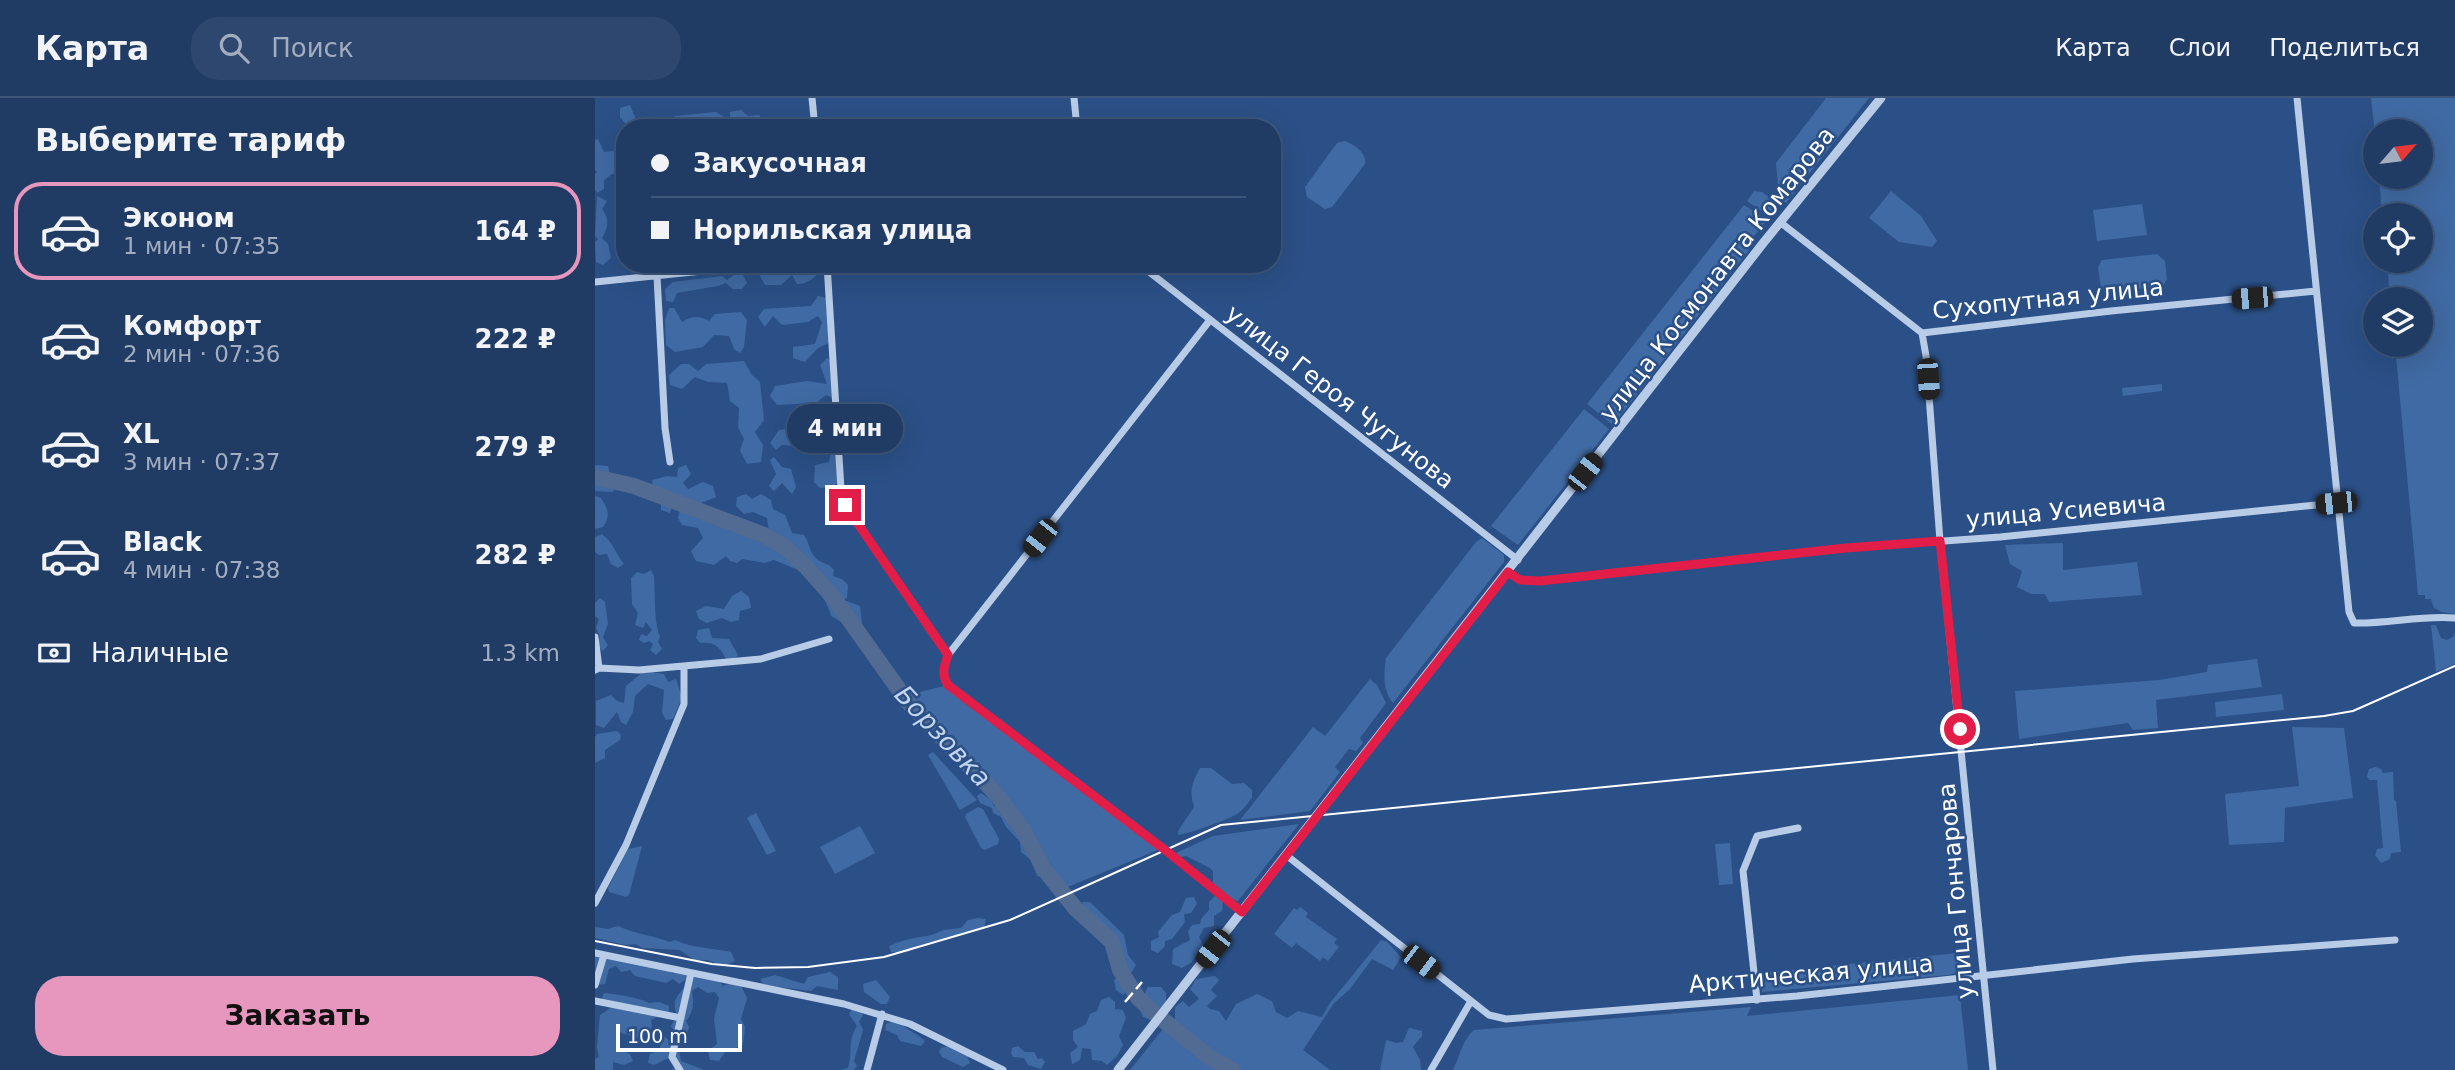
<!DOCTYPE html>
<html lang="ru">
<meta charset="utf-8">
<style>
:root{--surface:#203c65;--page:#2d476e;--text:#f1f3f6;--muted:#a2adbf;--line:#3d5679;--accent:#e797bd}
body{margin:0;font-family:"DejaVu Sans",sans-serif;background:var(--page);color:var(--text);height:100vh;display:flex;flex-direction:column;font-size:26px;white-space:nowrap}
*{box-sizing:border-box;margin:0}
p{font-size:23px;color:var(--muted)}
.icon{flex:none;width:38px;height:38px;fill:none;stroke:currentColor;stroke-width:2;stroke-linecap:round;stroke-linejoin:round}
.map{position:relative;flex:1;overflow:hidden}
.side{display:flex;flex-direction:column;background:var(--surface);width:595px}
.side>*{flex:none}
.top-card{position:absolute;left:21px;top:21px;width:665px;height:154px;border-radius:28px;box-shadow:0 7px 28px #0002,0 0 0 2px var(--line);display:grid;align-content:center;height:154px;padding:0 35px;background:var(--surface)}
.needle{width:46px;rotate:62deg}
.fabs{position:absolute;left:1768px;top:21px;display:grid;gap:14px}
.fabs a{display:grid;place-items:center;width:70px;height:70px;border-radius:50%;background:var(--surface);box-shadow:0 7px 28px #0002,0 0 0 2px var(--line);font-size:35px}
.scale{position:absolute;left:21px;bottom:18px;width:126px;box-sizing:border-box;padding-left:7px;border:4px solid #fff;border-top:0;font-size:19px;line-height:24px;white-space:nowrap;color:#fff;-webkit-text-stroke:5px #2b5087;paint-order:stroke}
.end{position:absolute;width:32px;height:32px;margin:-16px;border:9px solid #e11d48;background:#fff;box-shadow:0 0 0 4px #fff}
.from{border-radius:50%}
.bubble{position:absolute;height:49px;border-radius:24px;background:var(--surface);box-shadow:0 7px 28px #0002,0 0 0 2px var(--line);font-size:23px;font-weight:800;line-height:49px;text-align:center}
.car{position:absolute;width:21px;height:42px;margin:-21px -10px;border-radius:9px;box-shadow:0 0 5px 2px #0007;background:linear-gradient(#222 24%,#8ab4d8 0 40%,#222 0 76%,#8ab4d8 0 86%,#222 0)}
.top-card b{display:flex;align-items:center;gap:24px;height:66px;font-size:26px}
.top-card b+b{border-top:2px solid var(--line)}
.top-card i{width:18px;height:18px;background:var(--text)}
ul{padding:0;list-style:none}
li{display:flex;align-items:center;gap:21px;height:98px;margin:0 14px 10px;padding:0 21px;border:4px solid transparent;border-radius:28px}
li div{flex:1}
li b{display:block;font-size:26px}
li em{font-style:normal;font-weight:800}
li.on{border-color:var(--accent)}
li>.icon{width:63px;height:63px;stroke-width:1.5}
h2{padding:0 35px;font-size:32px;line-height:84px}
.pay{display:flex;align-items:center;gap:18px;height:77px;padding:0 35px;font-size:26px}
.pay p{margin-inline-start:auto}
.cta{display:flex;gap:14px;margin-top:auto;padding:14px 35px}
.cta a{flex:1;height:80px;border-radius:28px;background:var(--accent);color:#111;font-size:28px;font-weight:800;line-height:80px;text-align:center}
header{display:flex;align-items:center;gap:42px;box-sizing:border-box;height:98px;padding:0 35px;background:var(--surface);border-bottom:2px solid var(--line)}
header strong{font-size:33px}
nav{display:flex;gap:38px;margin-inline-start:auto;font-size:24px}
.search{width:490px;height:63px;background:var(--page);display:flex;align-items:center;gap:18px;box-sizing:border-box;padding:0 24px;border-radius:28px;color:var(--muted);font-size:26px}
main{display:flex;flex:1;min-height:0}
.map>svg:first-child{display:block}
</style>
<header>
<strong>Карта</strong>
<div class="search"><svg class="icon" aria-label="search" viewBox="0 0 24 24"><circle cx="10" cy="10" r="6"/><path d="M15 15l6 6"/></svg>Поиск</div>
<nav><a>Карта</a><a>Слои</a><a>Поделиться</a></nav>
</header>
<main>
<section class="side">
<h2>Выберите тариф</h2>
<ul>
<li class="on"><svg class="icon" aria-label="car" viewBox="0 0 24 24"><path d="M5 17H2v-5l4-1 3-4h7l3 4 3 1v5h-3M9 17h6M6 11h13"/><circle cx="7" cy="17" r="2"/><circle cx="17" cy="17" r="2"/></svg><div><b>Эконом</b><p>1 мин · 07:35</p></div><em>164 ₽</em></li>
<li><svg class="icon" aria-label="car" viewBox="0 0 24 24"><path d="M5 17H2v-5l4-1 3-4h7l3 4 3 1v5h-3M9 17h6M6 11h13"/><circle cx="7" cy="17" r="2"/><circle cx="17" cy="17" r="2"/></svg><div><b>Комфорт</b><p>2 мин · 07:36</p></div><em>222 ₽</em></li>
<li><svg class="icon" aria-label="car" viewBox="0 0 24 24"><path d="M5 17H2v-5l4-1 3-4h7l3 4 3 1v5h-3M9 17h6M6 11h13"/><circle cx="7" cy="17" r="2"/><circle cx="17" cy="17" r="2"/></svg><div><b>XL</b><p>3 мин · 07:37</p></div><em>279 ₽</em></li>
<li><svg class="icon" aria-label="car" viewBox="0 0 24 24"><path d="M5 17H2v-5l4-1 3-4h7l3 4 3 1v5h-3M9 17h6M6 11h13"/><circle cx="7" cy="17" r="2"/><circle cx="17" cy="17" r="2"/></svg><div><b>Black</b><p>4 мин · 07:38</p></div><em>282 ₽</em></li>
</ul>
<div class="pay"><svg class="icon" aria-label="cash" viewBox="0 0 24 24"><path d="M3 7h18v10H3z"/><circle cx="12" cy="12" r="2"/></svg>Наличные<p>1.3 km</p></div>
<div class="cta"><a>Заказать</a></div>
</section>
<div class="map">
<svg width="1860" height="972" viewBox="0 0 1860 972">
<rect width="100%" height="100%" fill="#2b5087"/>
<path fill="#406aa3" d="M1231 0H1274L1191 105 1184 100 1181 65Z
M1776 0H1860V516L1847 514 1839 510 1836 501H1830V497H1823L1800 247H1825V201H1795L1792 163H1825V117H1787L1784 79H1825V33H1780V36Z
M35 7 42 24 63 25 65 30H34L25 19V10Z
M146 12 153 18 164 17 170 24 166 30H161L156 26 147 28 135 20V14Z
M121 14 129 19 131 30H92L78 25 80 18Z
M3 41 9 54 26 52 30 44V74L17 76 9 82V91L2 95 0 92V76L2 74 0 72V42Z
M749 43C759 46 772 55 770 66L737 109 730 111 712 99 710 89 742 45Z
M1159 93 1167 94 1184 107 1175 119 1152 103Z
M1296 93 1326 118 1342 143 1337 149 1304 144 1274 120Z
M2 98 12 103 7 111C15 121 13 130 7 140L13 146 16 160 8 167 1 164 0 144 3 141 0 138Z
M1547 106 1552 137 1502 143 1498 112Z
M1149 107 1172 122 1151 148 1154 152 1018 327 992 306Z
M1562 156 1570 163 1572 181 1568 188 1513 194 1506 190 1503 169 1507 162Z
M212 166H220L225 170C222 180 212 186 202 186L197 177 186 187H170L165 178 171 171Z
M139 177H148L152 185 147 191H138L131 185 123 188 82 195 78 204 71 203 70 191 78 184 127 178 132 182Z
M223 198 231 200 234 245 223 250 210 264 198 260V249L220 246 227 224 223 218 213 224 187 227 178 218 170 229 163 219 169 211 216 208Z
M74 210H79L87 224C97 218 104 217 114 223L120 216 146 214 152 222 149 249 145 255 139 251 134 238 119 237 108 249 80 254 71 247 70 222Z
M232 260 240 265 238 300 231 297 221 305 182 307 175 298 180 288 212 283 232 286 225 267Z
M149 263 157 277 165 284 169 322 160 334 168 347 166 364 152 366 145 352 149 341 143 329 144 310 135 303 132 285 113 284 100 279 87 291 75 287 74 277 86 266H94L103 273 111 266Z
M1567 286V293L1528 298 1527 290Z
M989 311 1014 331 923 447 896 428Z
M233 324 242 341 244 384 237 389 225 390 219 384 220 367 234 364 236 351 224 341V332Z
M213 328 215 335 200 348 187 347 181 352 175 345 184 332Z
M179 359 187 369 196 371 201 389 197 396 187 385 179 393 174 388 181 376 175 362Z
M0 367 13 368 15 377 22 385 18 394 0 393Z
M91 367 96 376 88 385 93 391 108 384 118 388 121 399 101 407 78 404 75 415 66 412V395L58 390 57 382 72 378 82 379 83 370Z
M151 396 157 401 166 396 176 402 178 411 190 417 197 435 209 437C214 444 214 452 219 458 225 466 233 464 239 472L238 478 247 481 253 487 252 500 243 503 211 459 199 456 185 440 174 433 172 420 158 414 149 416 141 408 142 399Z
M0 398 6 400C13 411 16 417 8 429L0 431Z
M85 412 100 413 107 422 117 421 121 426C138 423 141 431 156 437 159 438 163 438 167 439 190 447 225 485 239 505L252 503 265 508 267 525 255 529 236 518C231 496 218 493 208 474L179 462 170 465 147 461 142 465 135 463 131 458 119 467 101 463 96 453 108 440 103 430 87 427 83 420Z
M7 436C18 444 20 455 29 466L23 470 16 466 12 456 4 457 0 454V439Z
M887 440 909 457V464L798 605C787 592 789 575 791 560L881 444Z
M1468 445V472L1542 464 1547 497 1454 504 1450 496H1436L1422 489 1427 473 1415 466 1410 447Z
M56 472 59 478C60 492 59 528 65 538L63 544 67 551 61 557 55 552 58 546 54 543 49 545 44 542 46 536 52 538 57 532 51 524 48 530 40 527 43 515 37 506 36 480 42 474 49 476Z
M146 493 154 499 156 510 145 513 144 522 136 524 127 520 112 525 104 521 101 513 111 508 129 511 137 498Z
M5 500 10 504 13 526 8 539 13 547 8 553 2 547 5 539 1 530 4 521 0 518V505Z
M1836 527H1841L1846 540 1852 542 1858 539 1860 535V566L1841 574Z
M114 530 117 540 134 541 143 557 137 563 131 561C124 548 120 544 105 545L101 540 103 532Z
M1662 561 1667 589 1561 602 1563 630 1538 632 1533 625 1424 641 1420 593 1564 582 1612 574 1613 567Z
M49 573 69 576 73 584 81 581 87 600 78 621 71 622 67 615 69 592 53 586 40 598 38 614 31 627 26 624 22 614 9 630 1 627V603L16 597 22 603 29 605 31 588Z
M775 581 782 587 791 605 765 640 768 645 761 653 754 651 740 669 745 674 715 713 645 722 718 629 730 638Z
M353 587 565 751 470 790 433 729 401 687 317 596Z
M1687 596 1689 612 1621 619 1620 604Z
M1697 629 1749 630 1758 700 1690 710 1689 744 1634 747 1630 696 1704 688Z
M22 633 26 637 25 642 10 652V660L0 665V639L2 636Z
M338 654 382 702 365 712 333 657Z
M1780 669 1786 671 1788 675 1798 674 1799 702 1801 703 1806 754 1796 755 1795 761 1786 765 1780 757 1782 751 1788 750 1782 682H1774L1772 678 1774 671Z
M605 670H616L637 686 649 685 657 692V700C652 706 648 712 642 716 635 721 590 737 583 737V733L599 709C594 693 597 685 605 670Z
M386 695 396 702 399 708 407 710 409 718C418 722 424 733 425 742L430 743C435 751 446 770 446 779L442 778 436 762 426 754 425 744 411 729 406 719 398 715 397 710 385 705 382 698Z
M383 709 388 711 404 741 403 746 390 752 386 750 370 719 371 716Z
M161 715 181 753 172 757 152 720Z
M704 726 643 803 635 801 618 786V773L615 770 591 758 586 759 581 755 618 738Z
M265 728 280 755 240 776 225 749Z
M1135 745 1138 786 1124 787 1120 746Z
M47 748 34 797 31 799 14 794 13 790 33 751Z
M621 797 628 803 627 813 619 818V828L609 830 604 839 608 847 597 864 587 870 577 866 578 851 595 842 593 833 597 827 605 826 606 821 614 812V804Z
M599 799 602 806 596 815 589 816 590 824 577 841 570 843V848L563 855 556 852V843L564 839 563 834 577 817 585 814 591 800Z
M487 804H495L529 837 533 857 541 867 535 877 538 888 528 897 521 892 519 882 530 872C523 862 526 850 520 841 511 827 491 821 487 804Z
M705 809 713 815 711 819 742 841 739 845 744 849 733 863 728 859 725 863 701 845 697 850 679 836 699 810 702 812Z
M383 820 391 821 389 829 325 847 313 854H296L294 848C307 842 318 840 332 838 338 837 343 834 349 832 354 831 360 831 366 830L373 822Z
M23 828C40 836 57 837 75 844L80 842C97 850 117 850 136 854L140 863 128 868 112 862 101 863 85 852 48 850 40 846 30 847 0 840V829L12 831Z
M786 842 792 844 806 859 798 872 777 861 755 891 739 905 708 952 735 972H535L568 931 574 932 580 926V909L588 903 594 909 604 901 595 891 601 881 620 878 624 882 616 892 622 898 612 908 615 911 624 913 631 923 641 906 662 896 677 903 681 914 692 920 703 913 727 919 735 905Z
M1363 855 1366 874 1353 877 1167 894V889L1163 887V876L1165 875Z
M0 856 75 873 78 876 85 872 92 877 90 882 84 886 78 881 71 885 40 878 35 872 26 874 21 868 14 871 10 886 0 887Z
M235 874 243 879V892L222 888 216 893 169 887 165 881 180 877 209 886 213 879Z
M97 877H119L128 888 136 885 146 888 152 900 146 921 150 929 148 947 130 954 124 963 115 962 113 953 122 946 119 921 124 900 120 894 112 895 103 889 97 893C99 905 99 913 91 923L94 929 92 937 84 941 76 928 82 917C73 896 93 893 97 877Z
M281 882 295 899 292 906H286L269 894 268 886Z
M553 889H566L571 895V906L557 922 548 919 543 908Z
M9 895C20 896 46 900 54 905L64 904 74 908V913L56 922 57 929 46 941 24 934 25 944 21 950 35 956 38 963 29 967 18 964V972H0V961L4 959 2 949 5 917 17 909 7 900Z
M1365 897 1373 972H858C865 958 867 942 879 932L1156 909 1152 918Z
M514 899 520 904V911L528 912 531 920 524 938 528 947 522 958 512 967 507 963 497 962 496 951 487 950 485 962 477 966 475 955 483 949 478 942V933L491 926 495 916 502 913 506 902Z
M257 911 266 912 268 917 264 924 268 932 259 963 262 968 259 972H245L253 970C258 955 252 943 262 928L254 916Z
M298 923 305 924C312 933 322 935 330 943L326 948 305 943 302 937 290 932 291 926Z
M814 930 827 933V938L818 949 825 962 826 972H785L791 942 801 945 808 944Z
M70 939 84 952 86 963 109 972H77L79 970 73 960 59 967 53 965 55 956 65 952 66 940Z
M353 948 372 958 375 965 368 969 347 959 344 954 346 950Z
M423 948 430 954H439L443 961 447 960 450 964 446 971 433 967 429 960 418 959 416 955 417 950Z"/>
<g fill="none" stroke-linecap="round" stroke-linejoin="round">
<path stroke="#526b92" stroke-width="16" d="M0 379 39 388 169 437 190 449 211 469 238 499 312 603 401 696 428 732 449 771 480 810 517 844 525 872 543 900 558 914 617 961 638 972"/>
<path stroke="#b8cce8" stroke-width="7" d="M217 0 220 30
M479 0 482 30
M1702 0 1754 514 1759 525C1793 526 1826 517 1860 520
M1185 124 1327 235 1516 213 1721 193
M232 166 246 391 250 407 353 557
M544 166 923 462
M62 178 70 330 75 364
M0 184 177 166
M615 222 353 557C349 569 346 576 353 587L574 755 647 814
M1327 235 1331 258 1345 443 1398 972
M913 474 925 482 945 483 1251 450 1405 439 1741 405
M0 539 4 570
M0 572 4 570 44 572 166 561 234 541
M691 757 894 917 911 921 1202 898 1538 861 1800 842
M0 805 31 747 89 606V568
M0 855 249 906 315 926 408 972
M0 887 9 857
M1162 902 1148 773 1162 738 1203 730
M0 903 86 920
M85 972 77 959 96 875
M272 972 287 916
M836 972 876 903"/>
<path stroke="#b8cce8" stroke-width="9" d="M523 972 1169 144 1286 0"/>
<path stroke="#fff" stroke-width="2" d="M0 843 117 866 160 870 213 869 289 859 415 822 626 727 1729 618 1758 613 1860 568"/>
<path stroke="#fff" stroke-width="2.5" stroke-dasharray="12 5" stroke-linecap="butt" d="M530 904 547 884"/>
</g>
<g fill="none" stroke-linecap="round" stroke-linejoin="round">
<path stroke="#e11d48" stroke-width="9" d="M250 407 353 557C349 569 346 576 353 587L574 755 647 814 913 474 925 482 945 483 1251 450 1345 443 1365 631"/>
</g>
<g text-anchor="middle" stroke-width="5" stroke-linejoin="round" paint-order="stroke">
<g font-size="24" fill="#fff" stroke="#2b5087">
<text transform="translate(1122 176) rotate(-52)" y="8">улица Космонавта Комарова</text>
<text transform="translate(1453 201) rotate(-6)" y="8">Сухопутная улица</text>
<text transform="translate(745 299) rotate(38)" y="8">улица Героя Чугунова</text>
<text transform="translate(1471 413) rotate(-5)" y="8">улица Усиевича</text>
<text transform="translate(1361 793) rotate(-95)" y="8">улица Гончарова</text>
<text transform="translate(1216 876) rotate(-5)" y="8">Арктическая улица</text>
</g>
<g font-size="26" font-style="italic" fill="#c3d6ef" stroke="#2b5087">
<text transform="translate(348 638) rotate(47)" y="9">Борзовка</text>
</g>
</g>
</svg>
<div class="fabs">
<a><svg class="needle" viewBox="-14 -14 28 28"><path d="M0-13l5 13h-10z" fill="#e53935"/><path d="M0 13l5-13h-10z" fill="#a2adbf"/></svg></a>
<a><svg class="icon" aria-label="locate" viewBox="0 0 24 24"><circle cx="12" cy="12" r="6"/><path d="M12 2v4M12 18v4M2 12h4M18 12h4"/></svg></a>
<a><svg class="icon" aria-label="layers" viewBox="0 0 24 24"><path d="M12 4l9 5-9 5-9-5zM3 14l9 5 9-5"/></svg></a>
</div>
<div class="scale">100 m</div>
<i class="end from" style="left:1365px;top:631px"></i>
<i class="end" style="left:250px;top:407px"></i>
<div class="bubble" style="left:192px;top:306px;width:116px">4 мин</div>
<i class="car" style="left:1657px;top:200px;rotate:265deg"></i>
<i class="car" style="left:1333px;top:281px;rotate:176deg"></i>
<i class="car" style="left:990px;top:374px;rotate:38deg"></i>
<i class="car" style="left:1741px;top:405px;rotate:264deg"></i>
<i class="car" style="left:445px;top:440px;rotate:218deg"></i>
<i class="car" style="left:618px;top:851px;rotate:218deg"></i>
<i class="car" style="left:826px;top:864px;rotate:127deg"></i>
<div class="top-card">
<b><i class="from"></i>Закусочная</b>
<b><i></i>Норильская улица</b>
</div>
</div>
</main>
